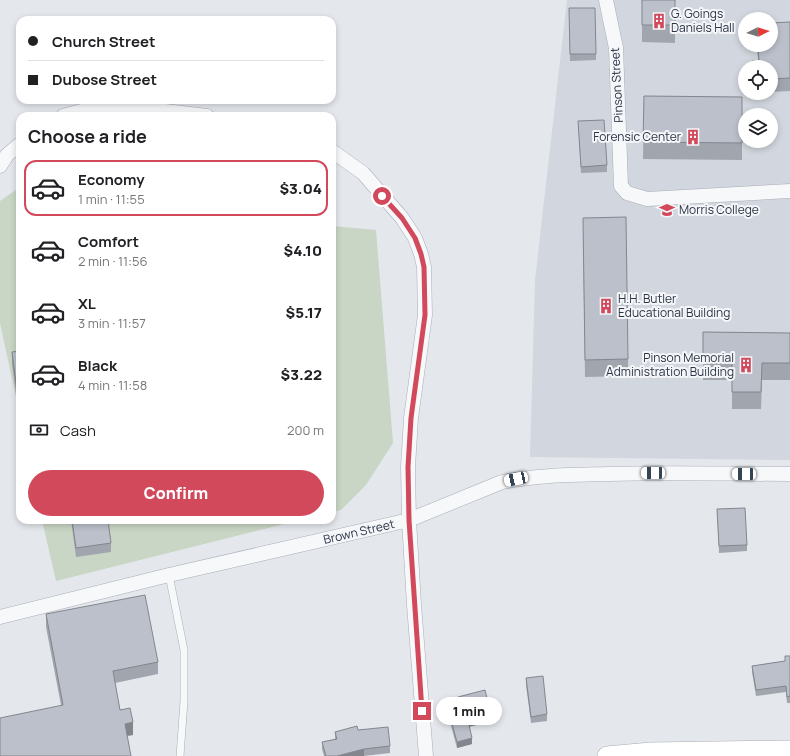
<!DOCTYPE html>
<meta charset="utf-8">
<style>
:root{--surface:#fff;--page:#f6f6f6;--text:#202124;--muted:#757577;--line:#e0e0e0;--accent:#d1495b}
body{margin:0;font-family:Manrope,sans-serif;background:var(--page);color:var(--text);height:100vh;display:flex;flex-direction:column;font-size:15px;white-space:nowrap}
*{box-sizing:border-box;margin:0}
p{font-size:13px;color:var(--muted)}
.icon{flex:none;width:22px;height:22px;fill:none;stroke:currentColor;stroke-width:2;stroke-linecap:round;stroke-linejoin:round}
.map{position:relative;flex:1;overflow:hidden}
.drawer{position:absolute;left:16px;top:112px;width:320px;height:412px;display:flex;flex-direction:column;background:var(--surface);border-radius:12px;box-shadow:0 2px 6px #0003}
.drawer>*{flex:none}
.guide{position:absolute;left:16px;top:16px;width:320px;height:88px;border-radius:12px;box-shadow:0 2px 6px #0003;display:grid;align-content:center;height:88px;padding:0 12px;background:var(--surface)}
.needle{width:26px;rotate:85deg}
.buttons{position:absolute;left:738px;top:12px;display:grid;gap:8px}
.buttons a{display:grid;place-items:center;width:40px;height:40px;border-radius:50%;background:var(--surface);box-shadow:0 2px 6px #0003;font-size:20px}
.end{position:absolute;width:18px;height:18px;margin:-9px;border:5px solid #d1495b;background:#fff;box-shadow:0 0 0 2px #fff}
.from{border-radius:50%}
.bubble{position:absolute;height:28px;border-radius:14px;background:var(--surface);box-shadow:0 2px 6px #0003;font-size:13px;font-weight:800;line-height:28px;text-align:center}
.car{position:absolute;width:12px;height:24px;margin:-12px -6px;border-radius:5px;box-shadow:0 0 3px 1px #0007;background:linear-gradient(#fff 24%,#345 0 40%,#fff 0 76%,#345 0 86%,#fff 0)}
.guide b{display:flex;align-items:center;gap:14px;height:38px;font-size:15px}
.guide b+b{border-top:1px solid var(--line)}
.guide i{width:10px;height:10px;background:var(--text)}
ul{padding:0;list-style:none}
li{display:flex;align-items:center;gap:12px;height:56px;margin:0 8px 6px;padding:0 4px;border:2px solid transparent;border-radius:12px}
li div{flex:1}
li b{display:block;font-size:15px}
li em{font-style:normal;font-weight:800}
li.current{border-color:var(--accent)}
li>.icon{width:36px;height:36px;stroke-width:1.5}
h2{padding:0 12px;font-size:18px;line-height:48px}
.pay{display:flex;align-items:center;gap:10px;height:44px;padding:0 12px;font-size:15px}
.pay p{margin-inline-start:auto}
.action{display:flex;gap:8px;margin-top:auto;padding:8px 12px}
.action a{flex:1;height:46px;border-radius:24px;background:var(--accent);color:#fff;font-size:16px;font-weight:800;line-height:46px;text-align:center}
.map>svg:first-child{display:block}
</style>
<div class="map">
<svg width="790" height="756" viewBox="0 0 790 756">
<rect width="100%" height="100%" fill="#e4e7ec"/>
<path fill="#d2d6de" fill-rule="evenodd" d="M567 0H790V460L530 457 535 280ZM745 19H771V45H745ZM745 67H771V93H745ZM745 115H771V141H745Z"/>
<path fill="#c9d6c5" d="M20 187V416L0 323V201Z
M332 226 376 230 393 443 366 485 341 510 332 512Z
M42 520H300L56 581Z"/>
<g fill="none" stroke-linecap="round" stroke-linejoin="round">
<g stroke="#a9aeb7" stroke-width="8">
<path id="service" d="M169 575 184 650V701L180 756"/>
</g>
<g stroke="#a9aeb7" stroke-width="15">
<path id="minor" d="M606 0 616 48 621 186 627 193 647 199 790 191
M63 116 89 109 165 111 207 116
M332 151 363 173 402 218 415 238 421 254 424 267 425 315 411 418 408 467 409 520 414 605 426 756
M0 166 7 155 20 144
M0 617 169 575 409 520 502 482C537 475 572 475 608 474 668 472 729 474 790 474"/>
</g>
<g stroke="#a9aeb7" stroke-width="20">
<path id="secondary" d="M607 756 651 752 790 750"/>
</g>
<use href="#service" stroke="#f7f8fa" stroke-width="7"/>
<use href="#minor" stroke="#f7f8fa" stroke-width="14"/>
<use href="#secondary" stroke="#fff" stroke-width="19"/>
</g>
<path fill="#a1a5ae" d="M642 0H675V43L642 42Z
M569 8 596 54V60L570 61Z
M790 22V91L771 92V67H752V61H758L757 45H771Z
M644 96 742 97V160L643 159Z
M578 121 607 165V172L581 173Z
M583 235 628 359V376L585 377Z
M20 252V279L18 263V253Z
M703 332 790 333V380H762L761 409H732V380H703Z
M20 351V425L12 363V352Z
M717 509 747 545V551L719 553Z
M71 520H108L111 543V552L76 557Z
M46 614 158 662V674L115 683 120 710 133 735 127 736 61 705 46 627Z
M790 656V703H787L786 692 756 696 752 672V666L785 661Z
M526 678 547 714V721L531 723 526 685Z
M458 697 491 721 469 727 472 744 457 748 447 711V705L458 702Z
M358 730 390 746V753L363 756H324L322 749V742L335 739V732Z"/>
<path fill="#83868d" d="M491 714V721L468 727V721Z
M133 722V735L125 736V724Z
M472 738V744L457 748V742Z
M364 749V756H337Z"/>
<path fill="#bbc0ca" stroke="#83868d" d="M642 0H675V25H642Z
M569 8H595L596 54H570Z
M790 22V78L771 79V67H753L752 61H759L758 45H771V23Z
M644 96 742 97V143L643 142Z
M604 120 607 165 581 167 578 121Z
M626 217 628 359 585 360 583 218Z
M20 252V268L18 253Z
M703 332 790 333V363H762L761 392H732V363H703Z
M20 351V414L12 352Z
M745 508 747 545 719 546 717 509Z
M72 520H108L111 543 76 548Z
M145 595 158 662 113 671 120 710 130 708 133 722 125 724 131 756H0V718L63 705 46 614Z
M785 656H790V696L787 697 786 686 756 690 752 666 785 661Z
M543 676 547 714 531 717 526 678Z
M485 690 491 714 468 721 472 738 457 742 447 705 459 701 458 697Z
M357 726 358 730 388 727 390 746 364 749 337 756H326L322 742 337 739 335 732Z"/>
<g fill="none" stroke-linecap="round" stroke-linejoin="round">
<path stroke="#d1495b" stroke-width="5" d="M382 196 402 218 415 238 421 254 424 267 425 315 411 418 408 467 409 520 422 711"/>
</g>
<defs>
<g id="building-bare" transform="scale(1.2)"><path d="M-4-6H4V6H1V3H-1V6H-4ZM-2.5-4.3h1.7v1.8h-1.7ZM.8-4.3h1.7v1.8H.8ZM-2.5-1h1.7V.8h-1.7ZM.8-1h1.7V.8H.8Z" fill="#d1495b" stroke="#f4f6f9" stroke-width="2.5" paint-order="stroke"/></g>
<g id="university-bare" transform="scale(1.2)"><path d="M0-5L7-2L0 1L-7-2ZM-4 1L0 2.5L4 1V4Q0 6-4 4Z" fill="#d1495b" stroke="#f4f6f9" stroke-width="2.5" paint-order="stroke"/></g>
</defs>
<g fill-rule="evenodd">
<use href="#building-bare" x="659" y="21"/>
<use href="#building-bare" x="693" y="137"/>
<use href="#university-bare" x="667" y="210"/>
<use href="#building-bare" x="606" y="306"/>
<use href="#building-bare" x="746" y="365"/>
</g>
<g text-anchor="middle" stroke-width="4" stroke-linejoin="round" paint-order="stroke">
<g font-size="12" fill="#2b3445" stroke="#f4f6f9" text-anchor="start">
<text x="671" y="18">G. Goings<tspan x="671" dy="14">Daniels Hall</tspan></text>
<text x="681" y="141" text-anchor="end">Forensic Center</text>
<text x="679" y="214">Morris College</text>
<text x="618" y="303">H.H. Butler<tspan x="618" dy="14">Educational Building</tspan></text>
<text x="734" y="362" text-anchor="end">Pinson Memorial<tspan x="734" dy="14">Administration Building</tspan></text>
</g>
<g font-size="12" fill="#2b3445" stroke="#f4f6f9">
<text transform="translate(617 85) rotate(-93)" y="4">Pinson Street</text>
<text transform="translate(359 532) rotate(-13)" y="4">Brown Street</text>
</g>
</g>
</svg>
<div class="buttons">
<a><svg class="needle" viewBox="-14 -14 28 28"><path d="M0-13l5 13h-10z" fill="#e53935"/><path d="M0 13l5-13h-10z" fill="#757577"/></svg></a>
<a><svg class="icon" aria-label="locate" viewBox="0 0 24 24"><circle cx="12" cy="12" r="6"/><path d="M12 2v4M12 18v4M2 12h4M18 12h4"/></svg></a>
<a><svg class="icon" aria-label="layers" viewBox="0 0 24 24"><path d="M12 4l9 5-9 5-9-5zM3 14l9 5 9-5"/></svg></a>
</div>
<i class="end from" style="left:382px;top:196px"></i>
<i class="end" style="left:422px;top:711px"></i>
<div class="bubble" style="left:436px;top:697px;width:66px">1 min</div>
<i class="car" style="left:653px;top:473px;rotate:270deg"></i>
<i class="car" style="left:744px;top:474px;rotate:271deg"></i>
<i class="car" style="left:516px;top:479px;rotate:258deg"></i>
<div class="guide">
<b><i class="from"></i>Church Street</b>
<b><i></i>Dubose Street</b>
</div>
<section class="drawer">
<h2>Choose a ride</h2>
<ul>
<li class="current"><svg class="icon" aria-label="car" viewBox="0 0 24 24"><path d="M5 17H2v-5l4-1 3-4h7l3 4 3 1v5h-3M9 17h6M6 11h13"/><circle cx="7" cy="17" r="2"/><circle cx="17" cy="17" r="2"/></svg><div><b>Economy</b><p>1 min · 11:55</p></div><em>$3.04</em></li>
<li><svg class="icon" aria-label="car" viewBox="0 0 24 24"><path d="M5 17H2v-5l4-1 3-4h7l3 4 3 1v5h-3M9 17h6M6 11h13"/><circle cx="7" cy="17" r="2"/><circle cx="17" cy="17" r="2"/></svg><div><b>Comfort</b><p>2 min · 11:56</p></div><em>$4.10</em></li>
<li><svg class="icon" aria-label="car" viewBox="0 0 24 24"><path d="M5 17H2v-5l4-1 3-4h7l3 4 3 1v5h-3M9 17h6M6 11h13"/><circle cx="7" cy="17" r="2"/><circle cx="17" cy="17" r="2"/></svg><div><b>XL</b><p>3 min · 11:57</p></div><em>$5.17</em></li>
<li><svg class="icon" aria-label="car" viewBox="0 0 24 24"><path d="M5 17H2v-5l4-1 3-4h7l3 4 3 1v5h-3M9 17h6M6 11h13"/><circle cx="7" cy="17" r="2"/><circle cx="17" cy="17" r="2"/></svg><div><b>Black</b><p>4 min · 11:58</p></div><em>$3.22</em></li>
</ul>
<div class="pay"><svg class="icon" aria-label="cash" viewBox="0 0 24 24"><path d="M3 7h18v10H3z"/><circle cx="12" cy="12" r="2"/></svg>Cash<p>200 m</p></div>
<div class="action"><a>Confirm</a></div>
</section>
</div>
